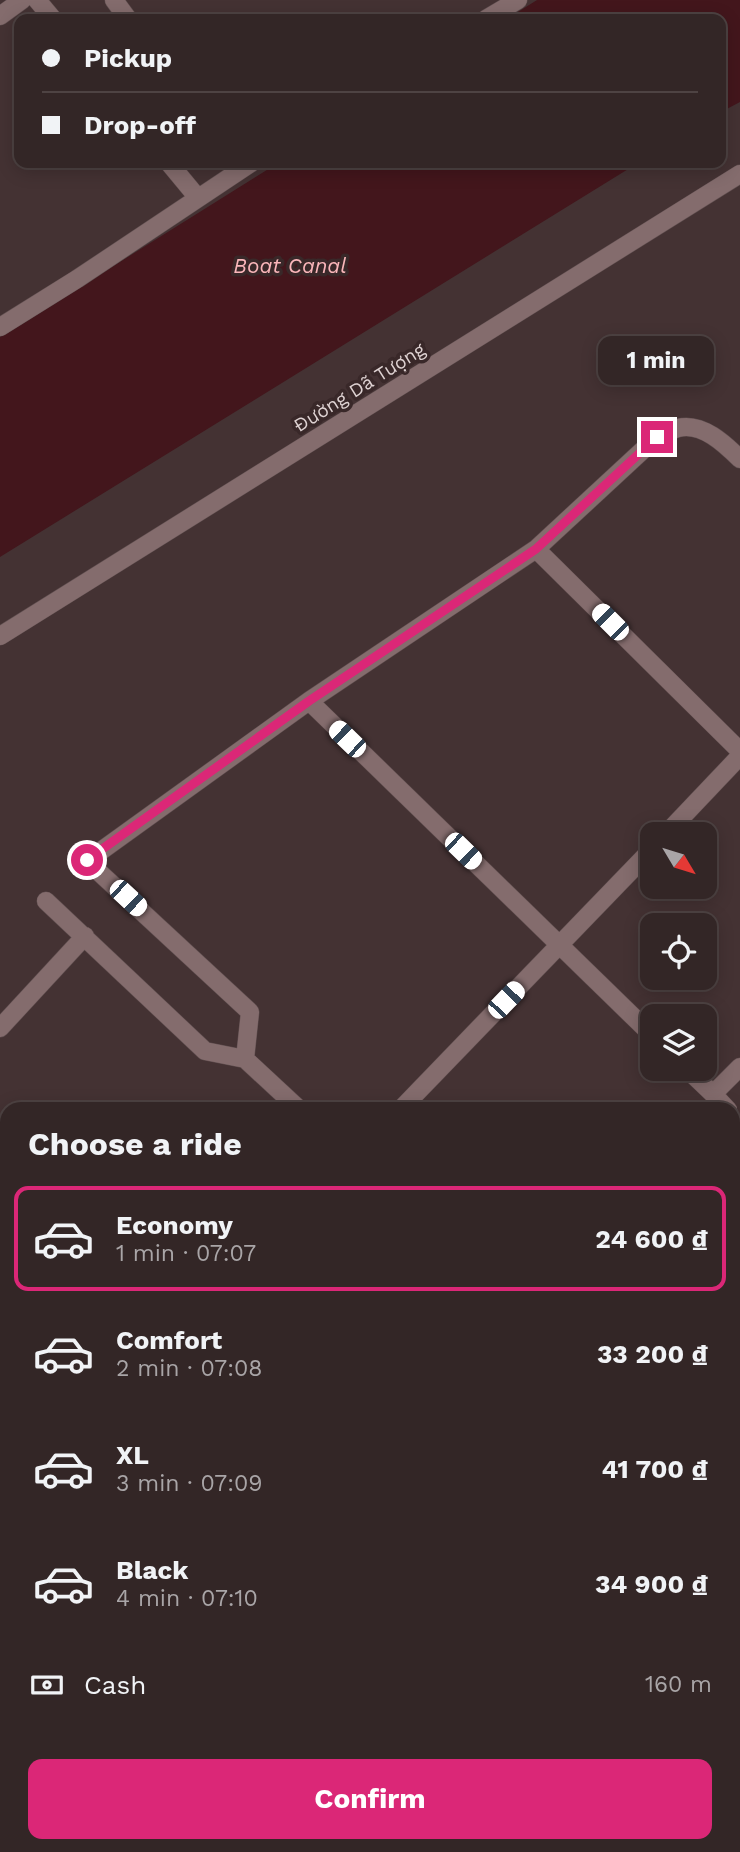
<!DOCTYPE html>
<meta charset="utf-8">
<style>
:root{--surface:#332626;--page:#3e3232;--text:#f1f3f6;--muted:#a9a5a7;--line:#4e4343;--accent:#db2777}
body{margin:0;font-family:"Work Sans",sans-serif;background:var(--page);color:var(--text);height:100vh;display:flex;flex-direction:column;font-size:26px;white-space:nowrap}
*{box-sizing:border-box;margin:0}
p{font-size:23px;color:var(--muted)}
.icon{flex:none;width:38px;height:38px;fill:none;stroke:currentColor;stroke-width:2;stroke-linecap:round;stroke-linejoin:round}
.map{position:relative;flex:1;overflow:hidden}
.drawer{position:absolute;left:0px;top:1102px;width:740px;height:751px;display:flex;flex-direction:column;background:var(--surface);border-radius:21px 21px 0 0;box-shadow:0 4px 18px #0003,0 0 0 2px var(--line)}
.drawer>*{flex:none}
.hud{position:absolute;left:14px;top:14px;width:712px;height:154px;border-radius:14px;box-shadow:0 4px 18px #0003,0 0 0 2px var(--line);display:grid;align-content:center;height:154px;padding:0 28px;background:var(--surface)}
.needle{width:46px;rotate:128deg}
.controls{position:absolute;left:640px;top:822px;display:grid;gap:14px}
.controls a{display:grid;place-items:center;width:77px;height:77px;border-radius:14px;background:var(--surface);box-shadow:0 4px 18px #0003,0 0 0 2px var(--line);font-size:35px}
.end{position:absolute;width:32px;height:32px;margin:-16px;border:9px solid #db2777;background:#fff;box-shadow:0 0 0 4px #fff}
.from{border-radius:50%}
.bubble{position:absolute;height:49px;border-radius:14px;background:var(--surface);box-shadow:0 4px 18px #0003,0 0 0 2px var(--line);font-size:23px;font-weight:700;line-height:49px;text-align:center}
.car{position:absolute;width:21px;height:42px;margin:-21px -10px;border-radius:9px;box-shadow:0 0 5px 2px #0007;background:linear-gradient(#fff 24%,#345 0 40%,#fff 0 76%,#345 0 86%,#fff 0)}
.hud b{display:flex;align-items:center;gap:24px;height:66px;font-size:26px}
.hud b+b{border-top:2px solid var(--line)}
.hud i{width:18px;height:18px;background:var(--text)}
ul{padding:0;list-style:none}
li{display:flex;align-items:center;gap:21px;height:105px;margin:0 14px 10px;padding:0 14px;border:4px solid transparent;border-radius:14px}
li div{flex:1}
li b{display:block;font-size:26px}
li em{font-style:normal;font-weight:700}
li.active{border-color:var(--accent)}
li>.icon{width:63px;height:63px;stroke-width:1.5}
h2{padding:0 28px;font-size:32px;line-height:84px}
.pay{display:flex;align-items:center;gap:18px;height:77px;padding:0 28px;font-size:26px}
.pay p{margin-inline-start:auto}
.button{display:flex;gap:14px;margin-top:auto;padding:14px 28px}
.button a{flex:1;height:80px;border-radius:14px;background:var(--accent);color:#fff;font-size:28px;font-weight:700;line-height:80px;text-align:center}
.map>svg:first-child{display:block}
</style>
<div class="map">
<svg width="740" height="1852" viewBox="0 0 740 1852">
<rect width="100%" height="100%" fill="#443233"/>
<path fill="#43161c" d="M537 0H740V102L721 112V19H507Z
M278 163H638L0 557V337Z"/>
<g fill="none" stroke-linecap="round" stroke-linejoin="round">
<g stroke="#604f50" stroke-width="19">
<path id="minor" d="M37 0 53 19
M114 0 128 19
M0 16 22 0
M486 19 518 0
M169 163 198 198
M0 327 77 279 251 163
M536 549 740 751
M0 636 740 174
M309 701 653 1036
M665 835 740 756
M46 901 205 1051 245 1059 300 1110
M0 1028 85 936
M245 1059 250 1012 87 861 309 701 536 549 657 437C664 434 671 430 678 428 702 422 725 444 740 459
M687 1069 713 1094 740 1067
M713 1094 728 1110
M400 1110 653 848
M733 1329 740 1322
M733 1479 740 1485
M733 1547 740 1552
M733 1662 740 1643
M733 1787 740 1773
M727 1846 738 1852
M558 1852 563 1846
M701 1852 704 1846"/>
</g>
<use href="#minor" stroke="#846c6d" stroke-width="18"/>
</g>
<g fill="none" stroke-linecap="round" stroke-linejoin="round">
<path stroke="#db2777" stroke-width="9" d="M87 860 309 701 536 549 657 437"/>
</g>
<g text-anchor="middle" stroke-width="7" stroke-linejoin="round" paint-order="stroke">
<g font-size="19" fill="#ded2d2" stroke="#392829">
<text transform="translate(359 387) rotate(-32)" y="7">Đường Dã Tượng</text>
</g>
<g font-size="21" font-style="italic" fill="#fab6ba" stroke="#392829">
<text x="290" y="273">Boat Canal</text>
</g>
</g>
</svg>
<div class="controls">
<a><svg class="needle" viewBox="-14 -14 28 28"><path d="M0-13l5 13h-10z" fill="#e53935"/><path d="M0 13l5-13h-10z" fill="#a9a5a7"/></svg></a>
<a><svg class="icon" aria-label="locate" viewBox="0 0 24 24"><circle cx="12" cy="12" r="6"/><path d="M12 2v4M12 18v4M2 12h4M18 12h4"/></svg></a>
<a><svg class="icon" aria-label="layers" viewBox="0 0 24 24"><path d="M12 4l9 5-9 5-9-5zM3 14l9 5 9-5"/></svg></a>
</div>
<i class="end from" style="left:87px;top:860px"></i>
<i class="end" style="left:657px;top:437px"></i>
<div class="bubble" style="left:598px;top:336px;width:116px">1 min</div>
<i class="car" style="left:610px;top:622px;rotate:315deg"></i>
<i class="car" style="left:347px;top:739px;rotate:314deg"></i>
<i class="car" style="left:463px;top:851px;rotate:134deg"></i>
<i class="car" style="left:128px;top:898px;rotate:133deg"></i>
<i class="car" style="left:506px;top:1000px;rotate:44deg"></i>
<div class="hud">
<b><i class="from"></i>Pickup</b>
<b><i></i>Drop-off</b>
</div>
<section class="drawer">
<h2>Choose a ride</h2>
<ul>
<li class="active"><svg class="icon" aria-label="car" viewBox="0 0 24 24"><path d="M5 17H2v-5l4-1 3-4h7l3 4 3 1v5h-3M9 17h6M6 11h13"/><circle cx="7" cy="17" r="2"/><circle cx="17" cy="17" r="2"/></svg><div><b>Economy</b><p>1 min · 07:07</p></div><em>24 600 ₫</em></li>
<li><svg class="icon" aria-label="car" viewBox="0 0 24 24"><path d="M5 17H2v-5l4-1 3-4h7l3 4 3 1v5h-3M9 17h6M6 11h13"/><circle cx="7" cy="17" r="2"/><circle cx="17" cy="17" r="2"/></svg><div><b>Comfort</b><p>2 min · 07:08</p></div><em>33 200 ₫</em></li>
<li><svg class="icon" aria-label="car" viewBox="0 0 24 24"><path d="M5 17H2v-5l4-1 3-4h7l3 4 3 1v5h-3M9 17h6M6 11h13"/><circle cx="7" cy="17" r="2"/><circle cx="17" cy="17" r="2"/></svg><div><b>XL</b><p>3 min · 07:09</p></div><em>41 700 ₫</em></li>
<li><svg class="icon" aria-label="car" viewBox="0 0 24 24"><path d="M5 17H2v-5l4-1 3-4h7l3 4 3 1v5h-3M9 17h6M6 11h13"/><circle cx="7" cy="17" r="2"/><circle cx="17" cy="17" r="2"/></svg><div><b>Black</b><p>4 min · 07:10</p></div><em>34 900 ₫</em></li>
</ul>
<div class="pay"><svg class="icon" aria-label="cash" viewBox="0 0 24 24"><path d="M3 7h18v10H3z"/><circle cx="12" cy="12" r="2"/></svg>Cash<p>160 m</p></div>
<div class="button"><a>Confirm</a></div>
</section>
</div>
